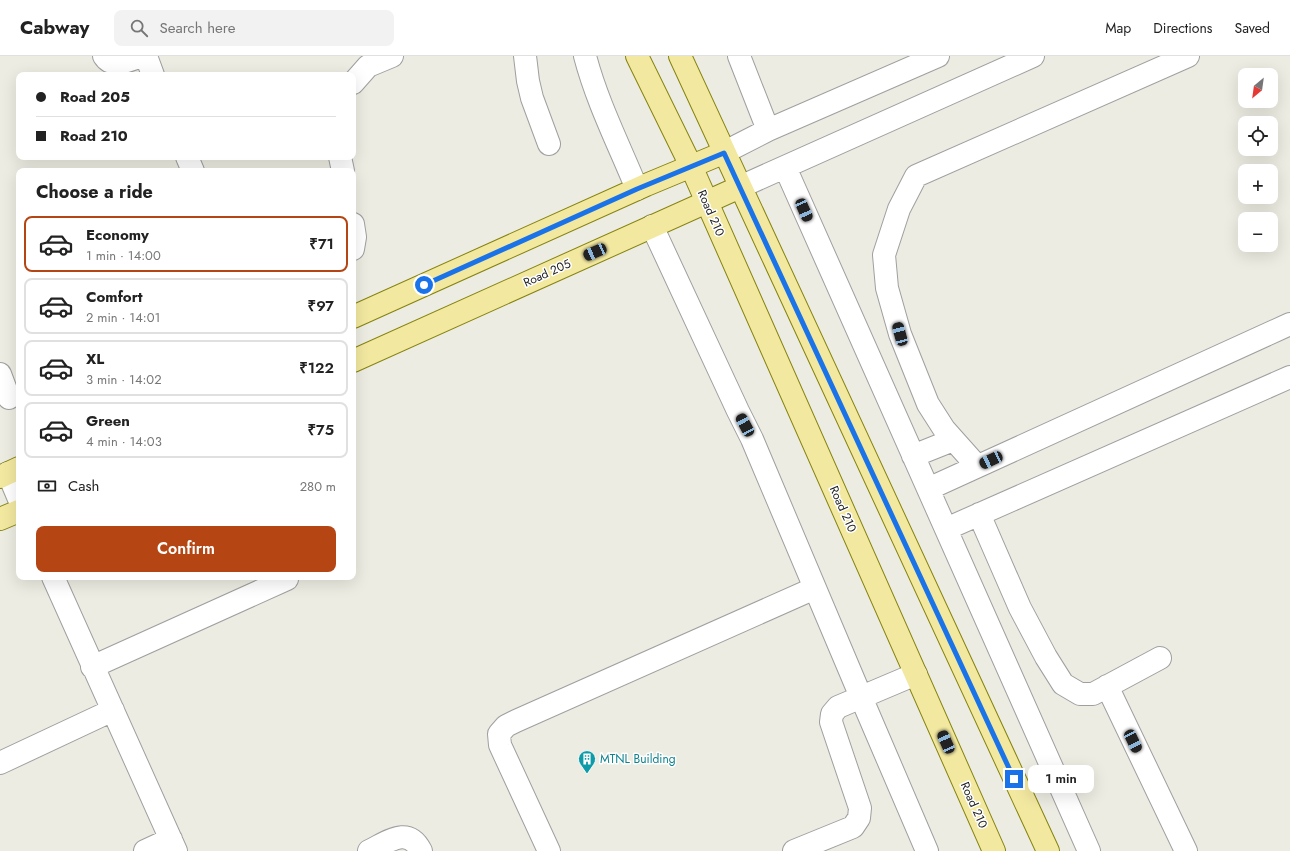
<!DOCTYPE html>
<meta charset="utf-8">
<style>
:root{--surface:#fff;--page:#f2f2f2;--text:#222;--muted:#767676;--line:#e0e0e0;--accent:#b54512}
body{margin:0;font-family:Jost,sans-serif;background:var(--page);color:var(--text);height:100vh;display:flex;flex-direction:column;font-size:15px;white-space:nowrap}
*{box-sizing:border-box;margin:0}
p{font-size:13px;color:var(--muted)}
.icon{flex:none;width:22px;height:22px;fill:none;stroke:currentColor;stroke-width:2;stroke-linecap:round;stroke-linejoin:round}
.map{position:relative;flex:1;overflow:hidden}
.sheet{position:absolute;left:16px;top:112px;width:340px;height:412px;display:flex;flex-direction:column;background:var(--surface);border-radius:8px;box-shadow:0 4px 16px #0002}
.sheet>*{flex:none}
.banner{position:absolute;left:16px;top:16px;width:340px;height:88px;border-radius:8px;box-shadow:0 4px 16px #0002;display:grid;align-content:center;height:88px;padding:0 20px;background:var(--surface)}
.needle{width:26px;rotate:209deg}
.controls{position:absolute;left:1238px;top:12px;display:grid;gap:8px}
.controls a{display:grid;place-items:center;width:40px;height:40px;border-radius:8px;background:var(--surface);box-shadow:0 4px 16px #0002;font-size:20px}
.end{position:absolute;width:18px;height:18px;margin:-9px;border:5px solid #1a73e8;background:#fff;box-shadow:0 0 0 2px #fff}
.from{border-radius:50%}
.bubble{position:absolute;height:28px;border-radius:8px;background:var(--surface);box-shadow:0 4px 16px #0002;font-size:13px;font-weight:600;line-height:28px;text-align:center}
.car{position:absolute;width:12px;height:24px;margin:-12px -6px;border-radius:5px;box-shadow:0 0 3px 1px #0007;background:linear-gradient(#222 24%,#8ab4d8 0 40%,#222 0 76%,#8ab4d8 0 86%,#222 0)}
.banner b{display:flex;align-items:center;gap:14px;height:38px;font-size:15px}
.banner b+b{border-top:1px solid var(--line)}
.banner i{width:10px;height:10px;background:var(--text)}
ul{padding:0;list-style:none}
li{display:flex;align-items:center;gap:12px;height:56px;margin:0 8px 6px;padding:0 12px;border:2px solid var(--line);border-radius:8px}
li div{flex:1}
li b{display:block;font-size:15px}
li em{font-style:normal;font-weight:600}
li.on{border-color:var(--accent)}
li>.icon{width:36px;height:36px;stroke-width:1.5}
h2{padding:0 20px;font-size:18px;line-height:48px}
.pay{display:flex;align-items:center;gap:10px;height:44px;padding:0 20px;font-size:15px}
.pay p{margin-inline-start:auto}
.button{display:flex;gap:8px;margin-top:auto;padding:8px 20px}
.button a{flex:1;height:46px;border-radius:8px;background:var(--accent);color:#fff;font-size:16px;font-weight:600;line-height:46px;text-align:center}
header{display:flex;align-items:center;gap:24px;box-sizing:border-box;height:56px;padding:0 20px;background:var(--surface);border-bottom:1px solid var(--line)}
header strong{font-size:19px}
nav{display:flex;gap:22px;margin-inline-start:auto;font-size:14px}
.search{width:280px;height:36px;background:var(--page);display:flex;align-items:center;gap:10px;box-sizing:border-box;padding:0 14px;border-radius:8px;color:var(--muted);font-size:15px}
.map>svg:first-child{display:block}
</style>
<header>
<strong>Cabway</strong>
<div class="search"><svg class="icon" aria-label="search" viewBox="0 0 24 24"><circle cx="10" cy="10" r="6"/><path d="M15 15l6 6"/></svg>Search here</div>
<nav><a>Map</a><a>Directions</a><a>Saved</a></nav>
</header>
<div class="map">
<svg width="1290" height="795" viewBox="0 0 1290 795">
<rect width="100%" height="100%" fill="#ecece2"/>
<g fill="none" stroke-linecap="round" stroke-linejoin="round">
<g stroke="#9f9f9f" stroke-width="24">
<path id="minor" d="M104 0C112 13 131 4 141 0
M146 0 153 19
M525 0 528 25 532 42 549 88
M585 0C597 46 619 89 637 133
M739 0 768 74
M353 27 368 10 392 0
M723 97 768 74 938 0
M187 101 193 115
M340 101 343 115
M785 111 1089 795
M740 131 1033 0
M353 168 355 181 353 193
M652 170 738 355 752 383 861 641 927 795
M0 318 9 342
M913 400 953 384
M977 410 944 373 928 348 900 278 887 232 884 199 899 153 916 120 1188 0
M8 417 19 443
M928 433 1290 268
M979 458 1020 552 1046 601 1063 628 1080 638H1093L1160 602
M946 473 1290 321
M53 521 176 795
M92 611 287 523
M1107 630 1186 795
M0 707 113 654
M145 795 171 783
M369 795C388 786 408 769 421 795
M549 795 500 689 499 678 506 670 516 665 815 532
M794 795 853 771 859 762 860 752 831 666 832 658 838 651 916 618"/>
</g>
<g stroke="#85830d" stroke-width="24">
<path id="major" d="M637 0 691 110 994 795
M680 0 1048 795
M353 261 646 129 723 97
M353 305 740 131
M0 421 19 412
M0 463 19 455"/>
</g>
<use href="#minor" stroke="#fff" stroke-width="22"/>
<use href="#major" stroke="#f2e8a0" stroke-width="22"/>
</g>
<g fill="none" stroke-linecap="round" stroke-linejoin="round">
<path stroke="#1a73e8" stroke-width="5" d="M424 229 637 133 724 97 1014 723"/>
</g>
<defs>
<g id="building-pin" transform="scale(0.9)"><path d="M0 17L-7.5 6A9.5 9.5 0 1 1 7.5 6Z" fill="#0f9aa8" stroke="#fff"/><path d="M-4-6H4V6H1V3H-1V6H-4ZM-2.5-4.3h1.7v1.8h-1.7ZM.8-4.3h1.7v1.8H.8ZM-2.5-1h1.7V.8h-1.7ZM.8-1h1.7V.8H.8Z" fill="#fff"/></g>
</defs>
<g fill-rule="evenodd">
<use href="#building-pin" x="587" y="703"/>
</g>
<g text-anchor="middle" stroke-width="3" stroke-linejoin="round" paint-order="stroke">
<g font-size="12" fill="#1b1b1b" stroke="#fff">
<text transform="translate(711 157) rotate(66)" y="4">Road 210</text>
<text transform="translate(547 217) rotate(-24)" y="4">Road 205</text>
<text transform="translate(843 453) rotate(66)" y="4">Road 210</text>
<text transform="translate(974 749) rotate(66)" y="4">Road 210</text>
</g>
<g font-size="12" fill="#0d838f" stroke="#fff" text-anchor="start">
<text x="600" y="707">MTNL Building</text>
</g>
</g>
</svg>
<div class="controls">
<a><svg class="needle" viewBox="-14 -14 28 28"><path d="M0-13l5 13h-10z" fill="#e53935"/><path d="M0 13l5-13h-10z" fill="#767676"/></svg></a>
<a><svg class="icon" aria-label="locate" viewBox="0 0 24 24"><circle cx="12" cy="12" r="6"/><path d="M12 2v4M12 18v4M2 12h4M18 12h4"/></svg></a>
<a>+</a>
<a>−</a>
</div>
<i class="end from" style="left:424px;top:229px"></i>
<i class="end" style="left:1014px;top:723px"></i>
<div class="bubble" style="left:1028px;top:709px;width:66px">1 min</div>
<i class="car" style="left:804px;top:154px;rotate:156deg"></i>
<i class="car" style="left:595px;top:196px;rotate:246deg"></i>
<i class="car" style="left:900px;top:278px;rotate:345deg"></i>
<i class="car" style="left:745px;top:369px;rotate:332deg"></i>
<i class="car" style="left:991px;top:404px;rotate:245deg"></i>
<i class="car" style="left:1133px;top:685px;rotate:154deg"></i>
<i class="car" style="left:946px;top:686px;rotate:336deg"></i>
<div class="banner">
<b><i class="from"></i>Road 205</b>
<b><i></i>Road 210</b>
</div>
<section class="sheet">
<h2>Choose a ride</h2>
<ul>
<li class="on"><svg class="icon" aria-label="car" viewBox="0 0 24 24"><path d="M5 17H2v-5l4-1 3-4h7l3 4 3 1v5h-3M9 17h6M6 11h13"/><circle cx="7" cy="17" r="2"/><circle cx="17" cy="17" r="2"/></svg><div><b>Economy</b><p>1 min · 14:00</p></div><em>₹71</em></li>
<li><svg class="icon" aria-label="car" viewBox="0 0 24 24"><path d="M5 17H2v-5l4-1 3-4h7l3 4 3 1v5h-3M9 17h6M6 11h13"/><circle cx="7" cy="17" r="2"/><circle cx="17" cy="17" r="2"/></svg><div><b>Comfort</b><p>2 min · 14:01</p></div><em>₹97</em></li>
<li><svg class="icon" aria-label="car" viewBox="0 0 24 24"><path d="M5 17H2v-5l4-1 3-4h7l3 4 3 1v5h-3M9 17h6M6 11h13"/><circle cx="7" cy="17" r="2"/><circle cx="17" cy="17" r="2"/></svg><div><b>XL</b><p>3 min · 14:02</p></div><em>₹122</em></li>
<li><svg class="icon" aria-label="car" viewBox="0 0 24 24"><path d="M5 17H2v-5l4-1 3-4h7l3 4 3 1v5h-3M9 17h6M6 11h13"/><circle cx="7" cy="17" r="2"/><circle cx="17" cy="17" r="2"/></svg><div><b>Green</b><p>4 min · 14:03</p></div><em>₹75</em></li>
</ul>
<div class="pay"><svg class="icon" aria-label="cash" viewBox="0 0 24 24"><path d="M3 7h18v10H3z"/><circle cx="12" cy="12" r="2"/></svg>Cash<p>280 m</p></div>
<div class="button"><a>Confirm</a></div>
</section>
</div>
